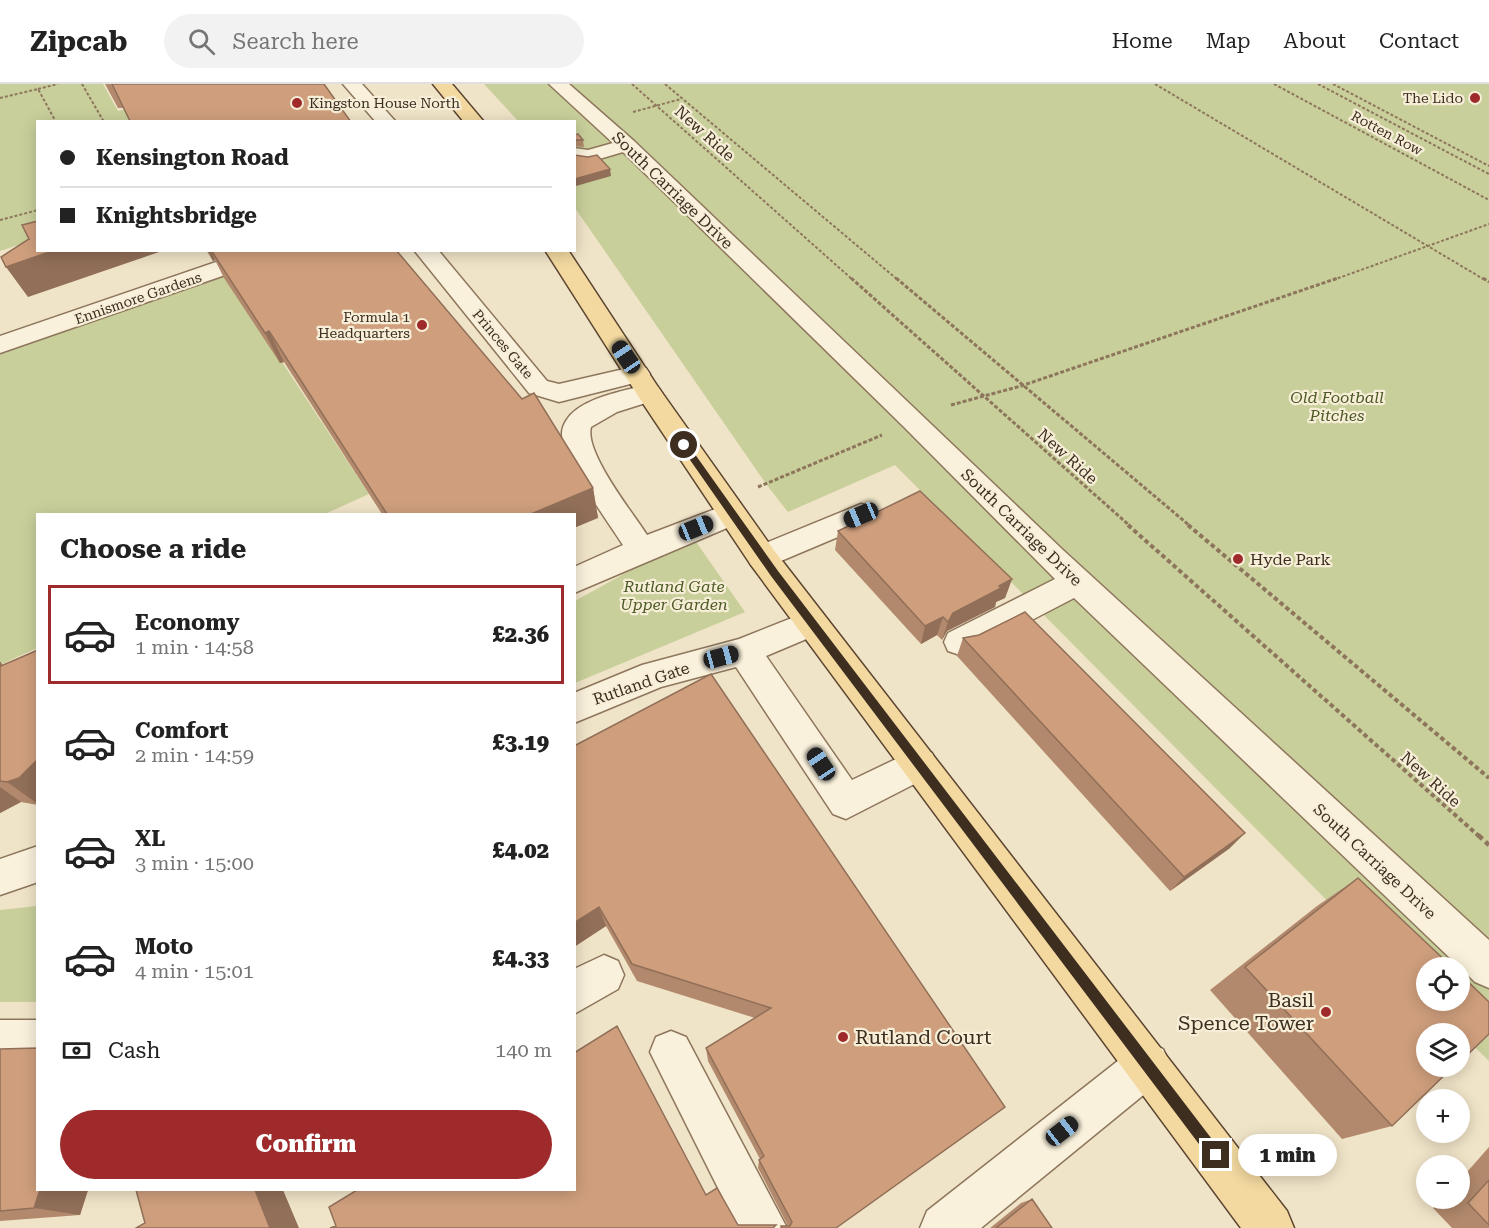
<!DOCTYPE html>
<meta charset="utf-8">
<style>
:root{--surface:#fff;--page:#f2f2f2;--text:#222;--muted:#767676;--line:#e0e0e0;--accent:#9e2a2b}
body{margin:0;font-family:"Roboto Serif",serif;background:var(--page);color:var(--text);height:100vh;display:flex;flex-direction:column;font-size:22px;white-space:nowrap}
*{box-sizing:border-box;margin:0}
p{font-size:20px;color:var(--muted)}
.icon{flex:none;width:33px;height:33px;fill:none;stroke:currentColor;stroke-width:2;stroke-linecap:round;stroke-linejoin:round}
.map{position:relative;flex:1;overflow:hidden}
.sheet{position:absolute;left:36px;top:429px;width:540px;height:678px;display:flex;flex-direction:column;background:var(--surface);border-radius:0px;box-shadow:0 3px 15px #0003}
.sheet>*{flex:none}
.top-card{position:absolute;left:36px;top:36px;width:540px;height:132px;border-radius:0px;box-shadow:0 3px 15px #0003;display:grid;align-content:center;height:132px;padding:0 24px;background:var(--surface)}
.buttons{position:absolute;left:1416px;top:873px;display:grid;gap:12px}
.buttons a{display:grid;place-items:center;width:54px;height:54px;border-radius:50%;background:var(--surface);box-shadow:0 3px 15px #0003;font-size:30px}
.end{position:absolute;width:27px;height:27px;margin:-14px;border:8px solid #3d2e20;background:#fff;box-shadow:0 0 0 3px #fff}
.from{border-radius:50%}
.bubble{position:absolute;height:42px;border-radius:21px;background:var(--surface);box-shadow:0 3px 15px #0003;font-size:20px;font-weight:800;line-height:42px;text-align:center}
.car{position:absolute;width:18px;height:36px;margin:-18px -9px;border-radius:8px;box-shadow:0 0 4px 2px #0007;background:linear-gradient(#222 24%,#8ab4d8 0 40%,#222 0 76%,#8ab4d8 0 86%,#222 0)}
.top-card b{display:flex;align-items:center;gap:21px;height:57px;font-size:22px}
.top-card b+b{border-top:2px solid var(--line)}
.top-card i{width:15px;height:15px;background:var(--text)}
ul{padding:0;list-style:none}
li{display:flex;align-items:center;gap:18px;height:99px;margin:0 12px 9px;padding:0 12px;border:3px solid transparent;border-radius:0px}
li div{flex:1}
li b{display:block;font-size:22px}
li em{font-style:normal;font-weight:800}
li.selected{border-color:var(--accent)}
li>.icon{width:54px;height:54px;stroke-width:1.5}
h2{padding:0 24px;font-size:27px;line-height:72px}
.pay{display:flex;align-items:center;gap:15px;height:66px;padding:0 24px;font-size:22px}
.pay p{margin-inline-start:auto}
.button{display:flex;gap:12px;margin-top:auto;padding:12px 24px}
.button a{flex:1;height:69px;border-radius:36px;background:var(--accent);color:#fff;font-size:24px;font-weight:800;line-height:69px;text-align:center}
header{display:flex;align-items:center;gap:36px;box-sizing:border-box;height:84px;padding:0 30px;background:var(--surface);border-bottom:2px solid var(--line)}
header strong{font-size:28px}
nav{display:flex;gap:33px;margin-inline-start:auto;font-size:21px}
.search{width:420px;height:54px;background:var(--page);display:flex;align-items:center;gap:15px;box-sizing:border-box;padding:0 21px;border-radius:33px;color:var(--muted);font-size:22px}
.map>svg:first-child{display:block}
</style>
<header>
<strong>Zipcab</strong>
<div class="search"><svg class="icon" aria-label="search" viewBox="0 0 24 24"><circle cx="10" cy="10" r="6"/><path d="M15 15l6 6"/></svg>Search here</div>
<nav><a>Home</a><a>Map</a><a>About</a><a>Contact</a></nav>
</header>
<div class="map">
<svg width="1489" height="1144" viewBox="0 0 1489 1144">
<rect width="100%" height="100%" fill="#f0e4c8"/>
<path fill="#c9cf9b" d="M0 0H103L118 27 220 3 226 38H38L37 155 0 167Z
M484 0H1489V977L1427 917 1460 916V884H1426L1378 868 895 381 788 428 766 400 575 124 574 38 518 37Z
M224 190 369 410 325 430H38L37 564 0 581V268Z
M692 452 745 528 575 599V517Z
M37 822V918H0V826Z"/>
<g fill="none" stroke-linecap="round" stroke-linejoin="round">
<g stroke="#8d765c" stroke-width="3">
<path id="minor" d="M343 0H362L396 38H376Z
M549 0H569L634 57 1063 466 1489 856V904L1475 898 1074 514 972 567 960 571 948 567 944 558 948 549 1055 495 904 343 623 68 589 78 574 76V64L588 66 613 59Z
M251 166H286L283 171 0 269V252Z
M414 166H438L547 297 559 300 637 282 646 284 650 290 646 296 559 318 529 309Z
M649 300 658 303 662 309 658 315 617 328 591 343C584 368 633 429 647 451L731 419 741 422 746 430 741 438 574 509V483L623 461C608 438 561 373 562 349 562 341 569 331 576 326 596 311 625 307 649 300Z
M861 420 871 423 876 431 871 439 762 485 751 481 747 473 751 465Z
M812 526 823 530 828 539 823 548 766 572 852 696 919 664 932 669 937 680 932 691 846 735 833 730 736 583 661 603 574 639V609L642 581 739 555Z
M38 762V798L0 811V775Z
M604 871 618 877 624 891 618 905 574 930V885Z
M0 936H38V978H0Z
M671 947 686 953 787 1144H738L650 968 656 953Z
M1148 958 1163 965 1170 980 1163 995 981 1144H920L927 1127 1133 965Z"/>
</g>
<g stroke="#5b4430" stroke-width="3">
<path id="major" d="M433 0H452L484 38H464Z
M545 166H568L658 303 773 465 1287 1127 1294 1144H1241L751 481 640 315Z"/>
</g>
<path stroke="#8d765c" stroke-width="2" stroke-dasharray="3 2" stroke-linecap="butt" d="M82 0 104 38
M632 0 853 196
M665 0 898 196
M1155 0 1485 196
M1274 0 1489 116
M1318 0 1489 90
M1333 0 1489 82
M38 5 58 0
M0 14 38 5 56 38
M633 28 681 15
M0 136 38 126
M1333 196 1489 140"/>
<path stroke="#8d765c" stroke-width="3" stroke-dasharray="4 2" stroke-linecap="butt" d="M851 194 1130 442
M896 194 1190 442
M1483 194 1489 198
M951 321 1021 302 1338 194
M758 403 882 351"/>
<path stroke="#8d765c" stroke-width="4" stroke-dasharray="4.5 3" stroke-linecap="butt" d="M1128 441 1480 753
M1188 441 1489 694"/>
<path stroke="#8d765c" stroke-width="4.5" stroke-dasharray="6 4" stroke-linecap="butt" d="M1478 751 1489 761"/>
<use href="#minor" fill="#faf1dc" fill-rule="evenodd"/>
<use href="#major" fill="#f3d9a0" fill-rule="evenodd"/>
</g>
<path fill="#b2896c" d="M105 0H324L124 24H118Z
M574 51 583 56 584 63 574 62Z
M206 166H396L593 404 598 434 574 430H382L284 278 280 279 224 194 215 176 213 177Z
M838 447 1012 495 1005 514 996 518 995 523 947 547 942 556 937 551 921 560 835 466Z
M963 554 1230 764 1170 807 957 572Z
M38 566V721L21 718 0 729V578L3 581Z
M711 590 837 1144H780L781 1142H788L758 1084 759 1076 760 1075 708 977 706 964 755 934 637 897 606 842 574 863Z
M1358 794 1392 1042 1342 1055 1210 906 1317 822Z
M0 965 38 1106H88L80 1131 0 1137Z
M1489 1063V1144H1452L1433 1124 1442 1114H1460V1096Z
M1032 1115 1052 1144H990L1021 1119Z"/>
<path fill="#916f58" d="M610 85 611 92 576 102 575 95Z
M55 166H165L28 213 6 183Z
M208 166H210L215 176 213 177Z
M269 247 284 278 280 279 265 249Z
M593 404 598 434 574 444V430H531Z
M1012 495 1005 514 996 518 995 523 947 547 942 556 948 538 953 529Z
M943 533 937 551 921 560 925 542Z
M38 675V720L7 698Z
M0 703 21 718 0 729Z
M1245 749 1230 764 1170 807 1184 793Z
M599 823 606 842 574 863V839Z
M40 1106H88L80 1131 34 1124Z
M255 1106H283L299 1144H270Z"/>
<path fill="#cf9f7d" stroke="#916f58" stroke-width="1.5" d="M112 0H324L351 38 130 37Z
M578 50 583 56H574V51Z
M574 71 588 73 597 71 610 85 575 95Z
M38 137V166H55L6 183 1 173 29 155 22 141Z
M211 166H396L522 315 534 309 593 404 531 430H387L269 247 265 249Z
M920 407 1012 495 999 502 1001 504 953 529 948 538 943 533 925 542 838 447Z
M1025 528 1245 749 1184 793 963 554 979 551Z
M38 566V675L19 694 7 698 0 697V578L1 582Z
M711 590 1005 1023 836 1144H782L781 1142H790L792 1138 759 1076 764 1072 706 964 771 924 632 880 599 823 574 839V662Z
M1358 794 1453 884H1426V916H1460V890L1489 918V950L1460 978V950H1426V982H1454L1392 1042 1245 883Z
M617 942 706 1111 717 1104 738 1141H776L773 1144H330L336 1142 329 1123 357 1106H574V969Z
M38 964V1106H40L34 1124 0 1127V965Z
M1489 1096V1141L1468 1119Z
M136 1106H255L270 1144H136L145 1139Z
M1032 1115 1052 1144H996Z"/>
<path fill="#3d2e20" d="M681 359H687L778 487 1221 1067 1222 1071 1221 1076 1216 1078 1211 1076 771 492 681 363Z"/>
<g fill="#9e2a2b" stroke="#f7eed8" stroke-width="2">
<circle cx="1475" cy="14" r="6"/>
<circle cx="297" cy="19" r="6"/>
<circle cx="422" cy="241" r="6"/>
<circle cx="1238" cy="475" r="6"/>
<circle cx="1326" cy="928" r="6"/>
<circle cx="843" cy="953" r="6"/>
</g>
<g text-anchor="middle" stroke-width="4.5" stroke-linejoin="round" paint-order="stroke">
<g font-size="14" fill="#3d2e20" stroke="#f7eed8" text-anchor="end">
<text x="1463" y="19">The Lido</text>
<text x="309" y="24" text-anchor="start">Kingston House North</text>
<text x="410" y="238">Formula 1<tspan x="410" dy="16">Headquarters</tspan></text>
</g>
<g font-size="14" fill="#3d2e20" stroke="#f7eed8">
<text transform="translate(1387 49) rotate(28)" y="5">Rotten Row</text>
<text transform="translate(138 214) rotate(-19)" y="5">Ennismore Gardens</text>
<text transform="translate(503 260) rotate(50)" y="5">Princes Gate</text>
</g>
<g font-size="16" fill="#3d2e20" stroke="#f7eed8">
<text transform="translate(705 49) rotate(42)" y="6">New Ride</text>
<text transform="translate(673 106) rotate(44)" y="6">South Carriage Drive</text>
<text transform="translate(1068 372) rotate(42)" y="6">New Ride</text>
<text transform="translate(1022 443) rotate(44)" y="6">South Carriage Drive</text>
<text transform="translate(641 599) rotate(-19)" y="6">Rutland Gate</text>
<text transform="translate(1431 695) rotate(42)" y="6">New Ride</text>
<text transform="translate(1375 777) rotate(43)" y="6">South Carriage Drive</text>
</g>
<g font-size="16" font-style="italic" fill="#4d5a26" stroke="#f7eed8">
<text x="1337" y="319">Old Football<tspan x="1337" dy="18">Pitches</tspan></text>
<text x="674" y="508">Rutland Gate<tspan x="674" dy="18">Upper Garden</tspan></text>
</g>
<g font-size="16" fill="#3d2e20" stroke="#f7eed8" text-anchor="start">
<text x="1250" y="481">Hyde Park</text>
</g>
<g font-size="20" fill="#3d2e20" stroke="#f7eed8" text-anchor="end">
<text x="1314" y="923">Basil<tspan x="1314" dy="23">Spence Tower</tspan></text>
<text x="855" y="960" text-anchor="start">Rutland Court</text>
</g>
</g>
</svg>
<div class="buttons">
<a><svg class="icon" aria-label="locate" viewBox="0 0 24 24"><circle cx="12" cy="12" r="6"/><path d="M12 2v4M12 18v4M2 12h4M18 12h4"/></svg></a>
<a><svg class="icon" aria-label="layers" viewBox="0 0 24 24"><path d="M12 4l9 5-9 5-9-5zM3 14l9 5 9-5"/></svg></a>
<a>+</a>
<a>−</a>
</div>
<i class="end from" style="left:684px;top:361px"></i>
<i class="end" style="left:1216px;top:1071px"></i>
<div class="bubble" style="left:1238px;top:1050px;width:99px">1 min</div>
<i class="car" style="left:626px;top:273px;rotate:326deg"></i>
<i class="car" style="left:861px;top:431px;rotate:247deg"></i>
<i class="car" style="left:696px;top:444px;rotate:68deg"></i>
<i class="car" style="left:721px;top:573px;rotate:75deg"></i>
<i class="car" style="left:821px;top:680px;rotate:326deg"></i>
<i class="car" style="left:1062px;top:1047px;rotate:52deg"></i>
<div class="top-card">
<b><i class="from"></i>Kensington Road</b>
<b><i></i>Knightsbridge</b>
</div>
<section class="sheet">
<h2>Choose a ride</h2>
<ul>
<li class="selected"><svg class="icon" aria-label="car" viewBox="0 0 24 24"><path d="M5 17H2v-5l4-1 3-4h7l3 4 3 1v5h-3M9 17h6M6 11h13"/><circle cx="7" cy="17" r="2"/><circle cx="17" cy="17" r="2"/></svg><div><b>Economy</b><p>1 min · 14:58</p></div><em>£2.36</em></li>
<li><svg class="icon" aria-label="car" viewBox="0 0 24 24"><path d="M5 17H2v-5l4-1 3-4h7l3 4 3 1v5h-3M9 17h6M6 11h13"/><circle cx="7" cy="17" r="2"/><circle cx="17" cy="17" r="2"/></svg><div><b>Comfort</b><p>2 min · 14:59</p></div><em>£3.19</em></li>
<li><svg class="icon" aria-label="car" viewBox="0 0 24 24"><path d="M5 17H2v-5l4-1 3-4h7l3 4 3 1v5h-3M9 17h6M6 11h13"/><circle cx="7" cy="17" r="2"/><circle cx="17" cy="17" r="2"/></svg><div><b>XL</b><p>3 min · 15:00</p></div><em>£4.02</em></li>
<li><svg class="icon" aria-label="car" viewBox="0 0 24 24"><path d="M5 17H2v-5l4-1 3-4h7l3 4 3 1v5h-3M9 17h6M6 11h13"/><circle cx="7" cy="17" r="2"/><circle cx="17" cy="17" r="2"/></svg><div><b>Moto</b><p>4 min · 15:01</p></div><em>£4.33</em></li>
</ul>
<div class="pay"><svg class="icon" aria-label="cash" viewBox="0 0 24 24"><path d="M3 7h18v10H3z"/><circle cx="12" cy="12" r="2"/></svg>Cash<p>140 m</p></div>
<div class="button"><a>Confirm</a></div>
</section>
</div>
